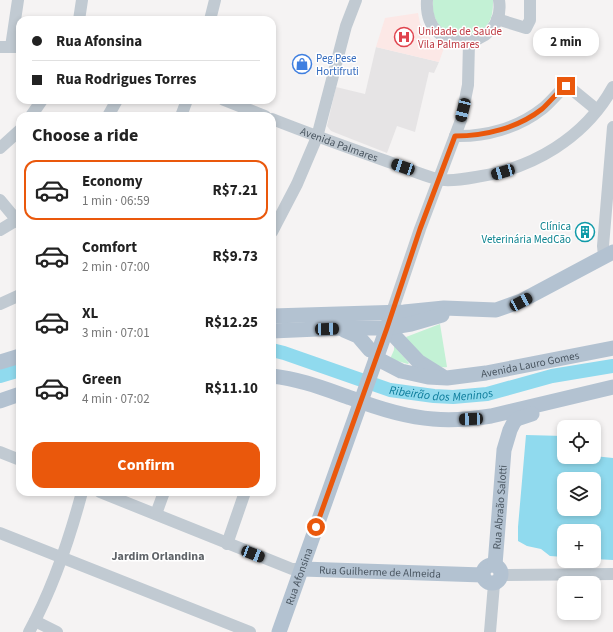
<!DOCTYPE html>
<meta charset="utf-8">
<style>
:root{--surface:#fff;--page:#f2f2f2;--text:#222;--muted:#767676;--line:#e0e0e0;--accent:#ea580c}
body{margin:0;font-family:"Source Sans 3",sans-serif;background:var(--page);color:var(--text);height:100vh;display:flex;flex-direction:column;font-size:15px;white-space:nowrap}
*{box-sizing:border-box;margin:0}
p{font-size:13px;color:var(--muted)}
.icon{flex:none;width:22px;height:22px;fill:none;stroke:currentColor;stroke-width:2;stroke-linecap:round;stroke-linejoin:round}
.map{position:relative;flex:1;overflow:hidden}
.drawer{position:absolute;left:16px;top:112px;width:260px;height:384px;display:flex;flex-direction:column;background:var(--surface);border-radius:12px;box-shadow:0 2px 6px #0003}
.drawer>*{flex:none}
.banner{position:absolute;left:16px;top:16px;width:260px;height:88px;border-radius:12px;box-shadow:0 2px 6px #0003;display:grid;align-content:center;height:88px;padding:0 16px;background:var(--surface)}
.controls{position:absolute;left:557px;top:420px;display:grid;gap:8px}
.controls a{display:grid;place-items:center;width:44px;height:44px;border-radius:8px;background:var(--surface);box-shadow:0 2px 6px #0003;font-size:20px}
.end{position:absolute;width:18px;height:18px;margin:-9px;border:5px solid #ea580c;background:#fff;box-shadow:0 0 0 2px #fff}
.from{border-radius:50%}
.bubble{position:absolute;height:28px;border-radius:12px;background:var(--surface);box-shadow:0 2px 6px #0003;font-size:13px;font-weight:700;line-height:28px;text-align:center}
.car{position:absolute;width:12px;height:24px;margin:-12px -6px;border-radius:5px;box-shadow:0 0 3px 1px #0007;background:linear-gradient(#222 24%,#8ab4d8 0 40%,#222 0 76%,#8ab4d8 0 86%,#222 0)}
.banner b{display:flex;align-items:center;gap:14px;height:38px;font-size:15px}
.banner b+b{border-top:1px solid var(--line)}
.banner i{width:10px;height:10px;background:var(--text)}
ul{padding:0;list-style:none}
li{display:flex;align-items:center;gap:12px;height:60px;margin:0 8px 6px;padding:0 8px;border:2px solid transparent;border-radius:12px}
li div{flex:1}
li b{display:block;font-size:15px}
li em{font-style:normal;font-weight:700}
li.active{border-color:var(--accent)}
li>.icon{width:36px;height:36px;stroke-width:1.5}
h2{padding:0 16px;font-size:18px;line-height:48px}
.button{display:flex;gap:8px;margin-top:auto;padding:8px 16px}
.button a{flex:1;height:46px;border-radius:12px;background:var(--accent);color:#fff;font-size:16px;font-weight:700;line-height:46px;text-align:center}
.map>svg:first-child{display:block}
</style>
<div class="map">
<svg width="613" height="632" viewBox="0 0 613 632">
<rect width="100%" height="100%" fill="#f5f3f3"/>
<path fill="#e6e4e5" d="M376 47 439 62 434 73 429 72 415 132 397 126 387 153 331 131 327 126 336 87 365 94Z"/>
<path fill="#fce8e6" d="M418 13 420 23 428 36 436 44 444 48 439 62 376 47 385 18Z"/>
<path fill="#c3f1d5" d="M433 0H493C493 6 493 12 491 18 481 42 445 42 435 18 432 13 433 6 433 0Z
M440 324 447 367C433 370 412 349 406 337Z
M394 346 409 363 408 364 390 359 394 350Z"/>
<path fill="#90daee" fill-rule="evenodd" d="M526 435 564 436V457L594 456 613 458V560L594 559V531H564V557L550 556 541 549 527 546 518 541V527ZM564 479H594V509H564Z"/>
<g fill="none" stroke-linecap="round" stroke-linejoin="round">
<g stroke="#90daee" stroke-width="14">
<path id="s1" d="M272 350 284 353 390 390 434 396 453 397 487 394 552 376 613 366"/>
<path d="M0 376 20 370"/>
</g>
<g stroke="#c1cad2" stroke-width="12">
<path d="M427 0C423 59 507 52 499 0"/>
<path d="M497 19 526 28 530 20V0"/>
<path d="M79 20 82 0"/>
<path d="M210 20 215 0"/>
<path d="M0 47H20"/>
<path d="M11 47 18 0"/>
<path d="M224 100 265 116"/>
<path d="M31 116 42 100"/>
<path d="M108 116 117 100"/>
<path d="M181 116 187 100"/>
<path id="s2" d="M272 119C310 134 349 148 389 162 404 167 421 175 437 179 448 182 465 179 476 177 532 169 585 138 613 87"/>
<path d="M455 136C485 137 518 128 542 109 549 104 560 90 566 86L569 87 597 110"/>
<path d="M0 148 20 130"/>
<path d="M0 200 20 224"/>
<path d="M0 230 20 218"/>
<path d="M272 232 297 184 317 137 346 26 356 0"/>
<path d="M604 256 603 246 613 127"/>
<path d="M0 304 20 295"/>
<path d="M392 312 420 229 461 120 468 85 469 42"/>
<path d="M0 452 20 460"/>
<path d="M100 492 292 569H302"/>
<path d="M156 514 164 492"/>
<path d="M0 533 250 632"/>
<path d="M227 544 245 492"/>
<path d="M502 575 613 574"/>
<path d="M35 621 57 632"/>
<path d="M29 632C53 588 69 541 82 492"/>
<path d="M490 632 494 584"/>
</g>
<g stroke="#b3c2d1" stroke-width="15">
<path d="M272 316 404 312 444 308 496 310 521 301 613 252"/>
<path d="M387 328 418 361 442 376"/>
<path d="M344 330 358 336 370 350"/>
<path d="M272 331 341 328H387L411 324 442 315"/>
<path id="s3" d="M376 358 401 371 428 377 447 378 486 373 613 348"/>
<path d="M0 362 20 356"/>
<path d="M272 376C300 379 325 389 351 398 377 408 405 417 433 419 452 421 472 419 491 416L613 387"/>
<path d="M0 401 20 394"/>
<circle cx="492" cy="574" r="9"/>
<path id="s4" d="M495 565 504 450 510 430 514 422 517 419 532 414"/>
<path id="s5" d="M302 569 483 575"/>
<path id="s6" d="M279 632 387 328 392 312"/>
</g>
</g>
<g fill="none" stroke-linecap="round" stroke-linejoin="round">
<path stroke="#ea580c" stroke-width="5" d="M316 527 387 328 420 229 455 136C485 136 518 128 542 109 548 104 560 89 566 86"/>
</g>
<defs>
<g id="hospital-ring" transform="scale(1)"><circle r="9.5" fill="#fff" stroke="#e0444e" stroke-width="1.5"/><path d="M-5-5h3v3.5h4V-5h3V5h-3V1.5h-4V5h-3Z" fill="#e0444e"/></g>
<g id="shop-ring" transform="scale(1)"><circle r="9.5" fill="#fff" stroke="#3f7fe0" stroke-width="1.5"/><path d="M-5-2.5h2.3a2.7 3.5 0 0 1 5.4 0H5L5.5 6h-11ZM-1.5-2.5h3a1.5 2.3 0 0 0-3 0Z" fill="#3f7fe0"/></g>
<g id="building-ring" transform="scale(1)"><circle r="9.5" fill="#fff" stroke="#0f9aa8" stroke-width="1.5"/><path d="M-4-6H4V6H1V3H-1V6H-4ZM-2.5-4.3h1.7v1.8h-1.7ZM.8-4.3h1.7v1.8H.8ZM-2.5-1h1.7V.8h-1.7ZM.8-1h1.7V.8H.8Z" fill="#0f9aa8"/></g>
</defs>
<g fill-rule="evenodd">
<use href="#hospital-ring" x="404" y="37"/>
<use href="#shop-ring" x="302" y="64"/>
<use href="#building-ring" x="585" y="232"/>
</g>
<g text-anchor="middle" stroke-width="3" stroke-linejoin="round" paint-order="stroke">
<g font-size="11" fill="#be3a42" stroke="#fff" text-anchor="start">
<text x="418" y="35">Unidade de Saúde<tspan x="418" dy="13">Vila Palmares</tspan></text>
</g>
<g font-size="11" fill="#366cbe" stroke="#fff" text-anchor="start">
<text x="316" y="62">Peg Pese<tspan x="316" dy="13">Hortifruti</tspan></text>
</g>
<g font-size="11" fill="#4a5661" stroke="#fff">
<text dy="4" stroke="none"><textPath href="#s2" startOffset="72">Avenida Palmares</textPath></text>
<text dy="4" stroke="none"><textPath href="#s3" startOffset="159">Avenida Lauro Gomes</textPath></text>
<text dy="4" stroke="none"><textPath href="#s4" startOffset="58">Rua Abraão Salotti</textPath></text>
<text dy="4" stroke="none"><textPath href="#s5" startOffset="78">Rua Guilherme de Almeida</textPath></text>
<text dy="4" stroke="none"><textPath href="#s6" startOffset="59">Rua Afonsina</textPath></text>
</g>
<g font-size="11" fill="#0d838f" stroke="#fff" text-anchor="end">
<text x="571" y="230">Clínica<tspan x="571" dy="13">Veterinária MedCão</tspan></text>
</g>
<g font-size="12" font-style="italic" fill="#0c7c9b" stroke="#fff">
<text dy="4" stroke="none"><textPath href="#s1" startOffset="176">Ribeirão dos Meninos</textPath></text>
</g>
<g font-size="12" font-weight="bold" fill="#5f6368" stroke="#fff">
<text x="158" y="560">Jardim Orlandina</text>
</g>
</g>
</svg>
<div class="controls">
<a><svg class="icon" aria-label="locate" viewBox="0 0 24 24"><circle cx="12" cy="12" r="6"/><path d="M12 2v4M12 18v4M2 12h4M18 12h4"/></svg></a>
<a><svg class="icon" aria-label="layers" viewBox="0 0 24 24"><path d="M12 4l9 5-9 5-9-5zM3 14l9 5 9-5"/></svg></a>
<a>+</a>
<a>−</a>
</div>
<i class="end from" style="left:316px;top:527px"></i>
<i class="end" style="left:566px;top:86px"></i>
<div class="bubble" style="left:533px;top:28px;width:66px">2 min</div>
<i class="car" style="left:463px;top:110px;rotate:194deg"></i>
<i class="car" style="left:403px;top:167px;rotate:289deg"></i>
<i class="car" style="left:503px;top:172px;rotate:254deg"></i>
<i class="car" style="left:521px;top:302px;rotate:62deg"></i>
<i class="car" style="left:327px;top:329px;rotate:88deg"></i>
<i class="car" style="left:471px;top:419px;rotate:268deg"></i>
<i class="car" style="left:253px;top:554px;rotate:111deg"></i>
<div class="banner">
<b><i class="from"></i>Rua Afonsina</b>
<b><i></i>Rua Rodrigues Torres</b>
</div>
<section class="drawer">
<h2>Choose a ride</h2>
<ul>
<li class="active"><svg class="icon" aria-label="car" viewBox="0 0 24 24"><path d="M5 17H2v-5l4-1 3-4h7l3 4 3 1v5h-3M9 17h6M6 11h13"/><circle cx="7" cy="17" r="2"/><circle cx="17" cy="17" r="2"/></svg><div><b>Economy</b><p>1 min · 06:59</p></div><em>R$7.21</em></li>
<li><svg class="icon" aria-label="car" viewBox="0 0 24 24"><path d="M5 17H2v-5l4-1 3-4h7l3 4 3 1v5h-3M9 17h6M6 11h13"/><circle cx="7" cy="17" r="2"/><circle cx="17" cy="17" r="2"/></svg><div><b>Comfort</b><p>2 min · 07:00</p></div><em>R$9.73</em></li>
<li><svg class="icon" aria-label="car" viewBox="0 0 24 24"><path d="M5 17H2v-5l4-1 3-4h7l3 4 3 1v5h-3M9 17h6M6 11h13"/><circle cx="7" cy="17" r="2"/><circle cx="17" cy="17" r="2"/></svg><div><b>XL</b><p>3 min · 07:01</p></div><em>R$12.25</em></li>
<li><svg class="icon" aria-label="car" viewBox="0 0 24 24"><path d="M5 17H2v-5l4-1 3-4h7l3 4 3 1v5h-3M9 17h6M6 11h13"/><circle cx="7" cy="17" r="2"/><circle cx="17" cy="17" r="2"/></svg><div><b>Green</b><p>4 min · 07:02</p></div><em>R$11.10</em></li>
</ul>
<div class="button"><a>Confirm</a></div>
</section>
</div>
